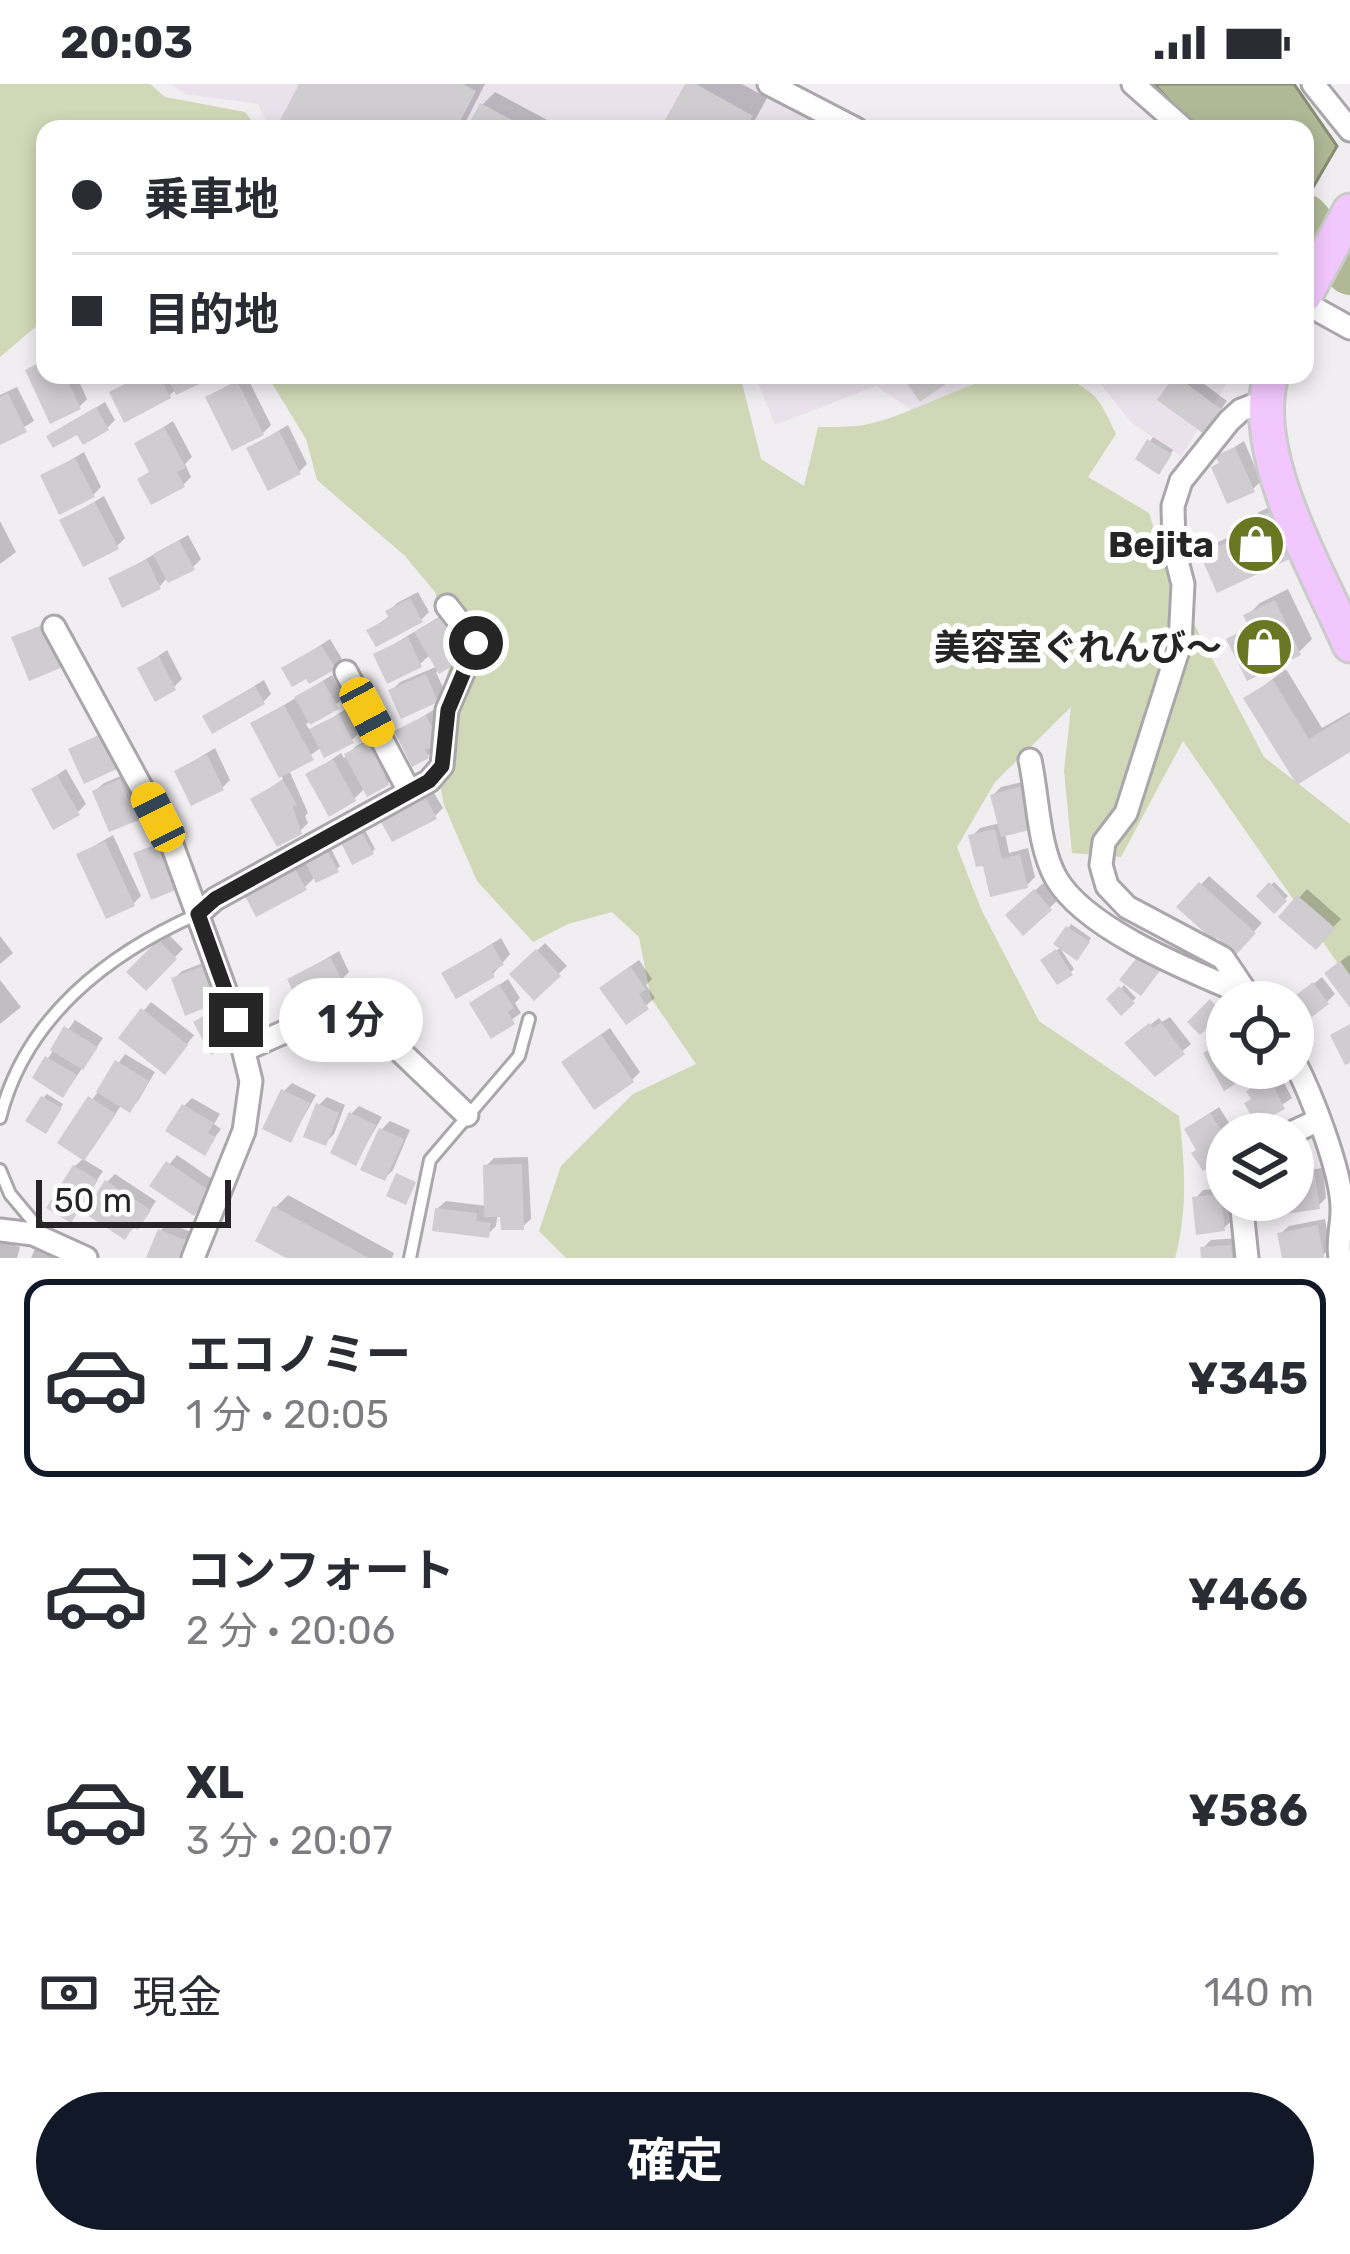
<!DOCTYPE html>
<html lang="ja">
<meta charset="utf-8">
<style>
:root{--surface:#fff;--page:#f7f7f7;--text:#2b2b33;--muted:#7c7c81;--line:#e1e1e2;--accent:#111827}
body{margin:0;font-family:Rubik,"Noto Sans JP",sans-serif;background:var(--page);color:var(--text);height:100vh;display:flex;flex-direction:column;font-size:45px;white-space:nowrap}
*{box-sizing:border-box;margin:0}
p{font-size:39px;color:var(--muted)}
.icon{flex:none;width:66px;height:66px;fill:none;stroke:currentColor;stroke-width:2;stroke-linecap:round;stroke-linejoin:round}
.map{position:relative;height:1174px;overflow:hidden}
.details{display:flex;flex-direction:column;background:var(--surface);flex:1}
.details>*{flex:none}
.top-card{position:absolute;left:36px;top:36px;width:1278px;height:264px;border-radius:24px;box-shadow:0 6px 18px #0003;display:grid;align-content:center;height:264px;padding:0 36px;background:var(--surface)}
.controls{position:absolute;left:1206px;top:897px;display:grid;gap:24px}
.controls a{display:grid;place-items:center;width:108px;height:108px;border-radius:50%;background:var(--surface);box-shadow:0 6px 18px #0003;font-size:60px}
.scale{position:absolute;left:36px;bottom:30px;width:195px;box-sizing:border-box;padding-left:12px;border:6px solid #262526;border-top:0;font-size:33px;line-height:42px;white-space:nowrap;color:#262526;-webkit-text-stroke:9px #fff;paint-order:stroke}
.end{position:absolute;width:54px;height:54px;margin:-27px;border:15px solid #262526;background:#fff;box-shadow:0 0 0 6px #fff}
.from{border-radius:50%}
.bubble{position:absolute;height:84px;border-radius:42px;background:var(--surface);box-shadow:0 6px 18px #0003;font-size:39px;font-weight:700;line-height:84px;text-align:center}
.car{position:absolute;width:36px;height:72px;margin:-36px -18px;border-radius:15px;box-shadow:0 0 9px 3px #0007;background:linear-gradient(#f5c518 24%,#345 0 40%,#f5c518 0 76%,#345 0 86%,#f5c518 0)}
.top-card b{display:flex;align-items:center;gap:42px;height:114px;font-size:45px}
.top-card b+b{border-top:3px solid var(--line)}
.top-card i{width:30px;height:30px;background:var(--text)}
ul{padding:21px 0 0;list-style:none}
li{display:flex;align-items:center;gap:36px;height:198px;margin:0 24px 18px;padding:0 12px;border:6px solid transparent;border-radius:24px}
li div{flex:1}
li b{display:block;font-size:45px}
li em{font-style:normal;font-weight:700}
li.on{border-color:var(--accent)}
li>.icon{width:108px;height:108px;stroke-width:1.5}
.pay{display:flex;align-items:center;gap:30px;height:132px;padding:0 36px;font-size:45px}
.pay p{margin-inline-start:auto}
.action{display:flex;gap:24px;margin-top:auto;padding:24px 36px}
.action a{flex:1;height:138px;border-radius:72px;background:var(--accent);color:#fff;font-size:48px;font-weight:700;line-height:138px;text-align:center}
.status{display:flex;justify-content:space-between;align-items:center;height:84px;padding:0 60px;background:var(--surface);direction:ltr}
.status svg{height:33px;fill:currentColor}
.map>svg:first-child{display:block}
</style>
<div class="status"><b>20:03</b><svg viewBox="0 0 49 12"><path d="M0 12V9h3v3zM5 12V6h3v6zM10 12V3h3v9zM15 12V0h3v12zM26 1h20v11H26zM47 4h2v5h-2z"/></svg></div>
<div class="map">
<svg width="1350" height="1174" viewBox="0 0 1350 1174">
<rect width="100%" height="100%" fill="#f1eef1"/>
<path fill="#e9e1eb" d="M171 0H754L835 45H269L258 20 185 10Z
M755 291H1054L927 336 876 302 775 341Z
M1093 291H1232L1181 372 1132 339Z"/>
<path fill="#d0d8b7" d="M0 0H150L165 13 245 28 258 45H45V243L40 239 0 273Z
M267 291H740L761 375 804 402 818 343C833 343 850 343 864 341 935 328 1023 252 1092 310 1103 319 1109 337 1116 350L1088 393 1149 429 1172 498 1264 673 1350 740V897L1183 657 1121 773 1072 769 1064 687 1071 623 995 698 957 763 981 825 1039 937 1179 1032C1185 1080 1188 1127 1175 1174H566L539 1147 561 1082 633 1010 696 980 651 914 639 853 612 828 568 840 533 858 477 797 444 721 431 657 452 571 435 508 405 472 317 396 306 355Z"/>
<path fill="#b0b896" stroke="#878c74" stroke-width="3" d="M1154 0H1294L1337 62 1305 117V45H1196Z"/>
<path fill="#0003" d="M302 0H485L462 45H299Z
M688 0H742L767 14 750 45H663Z
M495 8 564 45H469L482 21Z
M45 274V291H76L87 315 79 323 28 286Z
M140 291H211L176 305 169 312 112 309Z
M246 291 271 341 263 349 209 314Z
M1179 291H1192L1227 317 1212 338 1161 315Z
M17 303 34 337 0 358V311Z
M105 318 115 336 107 344 50 352Z
M173 337 192 373 185 380 191 393 183 401 140 395 152 386 138 359Z
M288 341 307 380 299 388 250 364Z
M1153 353 1173 366 1162 384 1139 374Z
M1244 357 1261 397 1253 405 1219 373Z
M84 368 101 403 90 414 44 392Z
M104 412 125 454 117 462 62 437Z
M1285 416 1305 458 1203 472 1216 459 1248 444 1247 440 1259 428Z
M0 437 16 468 0 480Z
M188 451 201 475 193 483 168 493 160 502 111 495Z
M1288 505 1312 555 1299 568 1230 555 1250 539 1247 532 1260 519Z
M418 508 429 528 421 536 370 546 391 531 389 527 397 519Z
M452 525 473 562 436 588 445 608 437 616 392 606 400 598 438 582 431 570 420 580 376 571Z
M330 555 342 575 334 583 285 584Z
M167 566 182 595 174 603 141 584Z
M1286 585 1322 644 1350 628V665L1298 697 1247 614Z
M332 591 345 614 306 640 311 648 347 624 360 648 352 656 322 663 289 686 308 729 305 732 308 739 300 747 254 715 283 695 254 640Z
M264 596 271 610 263 618 205 632Z
M435 625 446 648 428 672 398 648Z
M381 649 395 691 388 699 366 703 354 715 309 691 341 669 344 674 356 662Z
M215 664 230 696 222 704 177 687Z
M66 685 86 720 78 728 34 706Z
M128 689 150 723 142 731 95 707 104 699Z
M1030 696 1040 734 1005 749 1009 769 1028 764 1035 793 1027 801 986 778 972 752 980 744 1000 739 993 711 1001 703Z
M434 709 443 724 435 732 385 738Z
M364 744 375 765 372 768 343 756Z
M113 751 141 812 133 820 80 770Z
M331 765 340 782 337 785 316 792 305 803 249 812 257 804Z
M1209 792 1262 839 1236 867 1180 823Z
M1274 798 1288 812 1274 826 1260 812Z
M1043 799 1058 816 1024 848 1009 831Z
M1307 805 1341 835 1315 862 1282 833Z
M1071 840 1091 854 1080 870 1058 859Z
M168 850 183 865 146 902 131 888Z
M0 852 13 869 0 880Z
M501 854 510 870 493 890H444Z
M545 859 567 882 534 913 513 890Z
M1060 864 1074 885 1071 888 1047 873Z
M339 867 349 888 341 896H290Z
M1349 871 1350 873V919L1336 881Z
M211 876 224 909 216 917 174 895 182 887Z
M639 876 652 895 646 901 655 914 627 937 611 896Z
M1322 893 1335 910 1327 918 1293 928 1291 918Z
M508 895 520 914 515 919 521 929 492 950 473 919Z
M0 896 21 923 0 940Z
M1124 901 1136 914 1122 928 1110 916Z
M151 918 194 951 173 979 122 953Z
M1170 933 1191 960 1156 989 1136 952 1159 934 1162 938Z
M75 936 103 954 70 1002 48 974Z
M610 944 640 988 632 996 573 970Z
M1227 954V984H1252L1225 1002 1206 970Z
M125 970 155 988 138 1017 130 1025 122 1020 92 1065 62 1058Z
M1279 989 1292 1014 1264 1033 1250 1007Z
M292 999 316 1011 291 1055 284 1007Z
M47 1010 63 1020 48 1043 44 1013Z
M327 1013 345 1021 334 1050 326 1058 319 1021Z
M192 1014 220 1030 214 1040 221 1045 204 1068 184 1022Z
M359 1022 382 1033 356 1078 351 1030Z
M1219 1023 1236 1050H1227V1067L1204 1083 1196 1038Z
M390 1037 410 1046 393 1086 385 1094 379 1048Z
M177 1071 216 1098 201 1120 153 1101Z
M528 1073 531 1135 522 1143 499 1120 496 1142 488 1150 437 1125 446 1117 487 1122 486 1082 494 1074Z
M83 1075 103 1087 70 1136 75 1082Z
M1323 1084 1326 1114 1318 1122 1279 1116H1293V1088Z
M115 1090 156 1117 145 1134 124 1153 107 1098Z
M1227 1104 1232 1136 1224 1144 1195 1115 1203 1106Z
M288 1111 394 1169 392 1174H292L259 1156 275 1124Z
M1325 1135 1330 1164 1322 1172 1285 1174 1280 1150 1289 1142Z
M168 1139 194 1149 184 1174H149L160 1147Z
M1238 1154 1239 1174H1204L1203 1164 1211 1156Z
M0 1156 20 1163 17 1174H0Z
M36 1162 57 1166 54 1174H31Z"/>
<g fill="none" stroke-linecap="round" stroke-linejoin="round">
<path stroke="#b0b896" stroke-width="48" d="M1305 134 1350 187"/>
</g>
<path fill="#d0cdd0" d="M299 0H463L476 7 456 45H293L279 38Z
M685 0H696L753 32 745 45H660Z
M480 19 529 45H466Z
M45 276V291H65L81 325 50 340 25 286Z
M143 291H159L171 314 124 339 109 308Z
M166 291H219L176 311Z
M901 291H959L920 318Z
M1175 291 1222 326 1204 350 1157 316Z
M237 297 264 351 232 367 205 313Z
M8 309 27 348 0 361V313Z
M96 323 109 346 83 361 77 351 53 364 46 352Z
M164 343 186 384 177 388 185 403 151 421 137 395 149 388 134 359Z
M279 347 301 390 268 407 246 364Z
M1147 355 1172 370 1159 391 1135 375Z
M1235 363 1255 408 1227 420 1211 383 1219 379 1215 372Z
M75 374 95 413 59 431 40 391Z
M95 418 119 465 83 483 59 436Z
M1272 427 1294 473 1217 509 1200 471 1248 449 1243 440Z
M179 456 195 486 168 499 153 470Z
M147 475 161 505 122 524 108 494Z
M410 514 423 538 376 563 366 546 389 534 385 527Z
M1275 516 1301 571 1247 597 1226 555 1249 543 1243 531Z
M443 531 467 573 439 590 414 548Z
M45 540 63 583 29 597 11 553Z
M408 553 422 583 387 600 373 570Z
M321 561 336 585 309 600 306 595 292 603 281 584Z
M159 572 176 606 155 618 137 584Z
M426 590 438 618 401 635 388 606Z
M1273 596 1309 655 1350 630V668L1297 701 1243 614Z
M323 597 339 625 310 641 294 613Z
M255 602 265 620 212 650 202 632Z
M284 621 314 676 279 694 250 639Z
M339 630 354 659 324 674 309 645Z
M426 631 440 659 425 666 429 674 412 683 394 647Z
M101 650 117 685 84 700 68 665Z
M373 655 390 688 384 692 389 701 367 713 344 670Z
M207 670 224 706 191 722 174 687Z
M333 675 356 717 329 733 305 690Z
M57 691 80 731 53 746 31 705Z
M120 695 130 720 137 717 144 734 109 748 92 707Z
M283 696 297 721 293 723 302 750 277 763 250 715Z
M1023 702 1034 745 1001 753 990 711Z
M426 714 437 735 392 758 381 738Z
M360 745 374 770 352 781 339 755Z
M995 745 1002 775 1020 770 1028 804 990 813 983 782 976 783 968 751Z
M105 757 135 822 106 835 76 770Z
M160 759 178 805 151 816 133 769Z
M327 766 339 788 316 799 305 778Z
M295 785 307 806 256 833 245 812Z
M1199 798 1256 849 1236 871 1217 854 1214 857 1176 823Z
M1269 798 1287 817 1274 830 1256 812Z
M1034 805 1052 826 1023 852 1005 831Z
M1297 811 1335 844 1316 866 1278 833Z
M1066 842 1090 858 1077 877 1053 860Z
M158 856 177 875 146 907 126 888Z
M492 860 504 881 492 887 495 893 456 915 441 889Z
M536 865 561 892 534 917 509 890Z
M1056 865 1073 891 1057 901 1040 876Z
M1139 871 1160 887 1141 912 1119 896Z
M330 873 343 898 299 921 287 895Z
M1340 877 1350 891V924L1324 889Z
M203 882 217 919 185 932 171 894Z
M630 882 646 905 639 910 649 925 626 941 599 904Z
M1313 898 1329 920 1300 942 1293 933V918H1287Z
M499 900 514 924 508 928 515 940 491 955 469 919Z
M1119 902 1135 919 1121 932 1106 915Z
M1210 915 1223 929 1200 951 1187 938Z
M219 923 237 957 211 971 193 938Z
M141 924 188 961 165 991 118 954Z
M1161 938 1185 970 1155 993 1124 959 1149 939 1153 944Z
M1350 940V979L1345 981 1330 951Z
M64 942 98 963 83 986 50 966Z
M601 950 634 998 594 1026 561 978Z
M1225 956 1227 984H1241L1246 993 1224 1007 1203 969Z
M45 972 77 991 63 1014 32 994Z
M115 976 149 997 130 1029 96 1008Z
M1270 995 1285 1025 1262 1037 1258 1028 1251 1032 1244 1019 1251 1015 1246 1007Z
M281 1005 310 1019 291 1059 262 1045Z
M41 1012 62 1024 46 1050 25 1037Z
M88 1012 116 1030 84 1077 57 1059Z
M316 1019 339 1029 326 1062 303 1053Z
M182 1020 214 1039 208 1049 216 1053 205 1072 165 1047Z
M349 1028 376 1041 356 1082 330 1069Z
M1210 1029 1227 1055 1222 1065 1226 1072 1203 1087 1191 1069 1196 1066 1184 1045Z
M379 1044 404 1055 385 1097 360 1086Z
M166 1077 210 1107 194 1132 149 1102Z
M522 1080 524 1146H501L500 1133H484L483 1081Z
M73 1081 98 1096 71 1139 46 1124Z
M396 1089 416 1098 406 1121 386 1112Z
M1315 1091 1320 1125 1278 1131 1276 1116H1293V1094Z
M105 1096 151 1126 138 1146 133 1143 125 1156 84 1129Z
M1221 1110 1225 1147 1196 1151 1192 1113Z
M273 1122 369 1174H286L255 1157Z
M435 1124 477 1129 476 1137 491 1139 489 1154 432 1147Z
M1318 1141 1324 1174H1282L1277 1149Z
M158 1145 188 1157 182 1174H146Z
M1231 1161 1232 1174H1201L1200 1163Z"/>
<g fill="none" stroke-linecap="round" stroke-linejoin="round">
<g stroke="#a9a7aa" stroke-width="16">
<path id="lane" d="M0 1034C25 934 107 870 198 830
M0 1086 10 1110 41 1147
M410 1174 430 1076 519 972 529 935"/>
</g>
<g stroke="#a9a7aa" stroke-width="27">
<path id="street" d="M769 0 856 45
M1133 0 1184 45
M1313 0 1350 46
M1305 219 1350 244
M54 543 171 758 236 936 251 997 244 1047 193 1174
M346 588 409 707
M1030 676C1038 713 1038 762 1056 794 1086 846 1191 887 1245 910
M198 830 215 815 429 697 442 682 447 626 476 559 447 522
M1248 911 1223 874 1127 823 1107 802 1101 781 1104 758 1126 729 1180 560 1183 500 1174 465 1173 422 1181 397 1229 337 1241 326 1267 316
M244 966 367 911 402 969 467 1031
M1293 975C1311 1009 1343 1090 1342 1127 1342 1144 1337 1156 1340 1174
M1289 1050 1319 1036
M1241 1116 1247 1174
M0 1146 33 1150 86 1174"/>
</g>
<g stroke="#cbcbcb" stroke-width="39">
<path id="primary" d="M1305 211 1350 127
M1271 291C1248 371 1318 487 1350 561"/>
</g>
<use href="#lane" stroke="#fff" stroke-width="10"/>
<use href="#street" stroke="#fff" stroke-width="21"/>
<use href="#primary" stroke="#f2c7fd" stroke-width="33"/>
</g>
<g fill="none" stroke-linecap="round" stroke-linejoin="round">
<path stroke="#262526" stroke-width="15" d="M236 936 198 830 215 815 429 697 442 682 448 626 476 559"/>
</g>
<defs>
<g id="shop-disc" transform="scale(3)"><circle r="9.5" fill="#697622" stroke="#fff"/><path d="M-5-2.5h2.3a2.7 3.5 0 0 1 5.4 0H5L5.5 6h-11ZM-1.5-2.5h3a1.5 2.3 0 0 0-3 0Z" fill="#fff"/></g>
</defs>
<g fill-rule="evenodd">
<use href="#shop-disc" x="1256" y="460"/>
<use href="#shop-disc" x="1264" y="563"/>
</g>
<g text-anchor="middle" stroke-width="12" stroke-linejoin="round" paint-order="stroke">
<g font-size="36" font-weight="bold" fill="#262526" stroke="#fff" text-anchor="end">
<text x="1214" y="473">Bejita</text>
<text x="1222" y="576">美容室ぐれんび～</text>
</g>
</g>
</svg>
<div class="controls">
<a><svg class="icon" aria-label="locate" viewBox="0 0 24 24"><circle cx="12" cy="12" r="6"/><path d="M12 2v4M12 18v4M2 12h4M18 12h4"/></svg></a>
<a><svg class="icon" aria-label="layers" viewBox="0 0 24 24"><path d="M12 4l9 5-9 5-9-5zM3 14l9 5 9-5"/></svg></a>
</div>
<div class="scale">50 m</div>
<i class="end from" style="left:476px;top:559px"></i>
<i class="end" style="left:236px;top:936px"></i>
<div class="bubble" style="left:279px;top:894px;width:144px">1 分</div>
<i class="car" style="left:367px;top:628px;rotate:152deg"></i>
<i class="car" style="left:158px;top:733px;rotate:333deg"></i>
<div class="top-card">
<b><i class="from"></i>乗車地</b>
<b><i></i>目的地</b>
</div>
</div>
<section class="details">
<ul>
<li class="on"><svg class="icon" aria-label="car" viewBox="0 0 24 24"><path d="M5 17H2v-5l4-1 3-4h7l3 4 3 1v5h-3M9 17h6M6 11h13"/><circle cx="7" cy="17" r="2"/><circle cx="17" cy="17" r="2"/></svg><div><b>エコノミー</b><p>1 分 · 20:05</p></div><em>¥345</em></li>
<li><svg class="icon" aria-label="car" viewBox="0 0 24 24"><path d="M5 17H2v-5l4-1 3-4h7l3 4 3 1v5h-3M9 17h6M6 11h13"/><circle cx="7" cy="17" r="2"/><circle cx="17" cy="17" r="2"/></svg><div><b>コンフォート</b><p>2 分 · 20:06</p></div><em>¥466</em></li>
<li><svg class="icon" aria-label="car" viewBox="0 0 24 24"><path d="M5 17H2v-5l4-1 3-4h7l3 4 3 1v5h-3M9 17h6M6 11h13"/><circle cx="7" cy="17" r="2"/><circle cx="17" cy="17" r="2"/></svg><div><b>XL</b><p>3 分 · 20:07</p></div><em>¥586</em></li>
</ul>
<div class="pay"><svg class="icon" aria-label="cash" viewBox="0 0 24 24"><path d="M3 7h18v10H3z"/><circle cx="12" cy="12" r="2"/></svg>現金<p>140 m</p></div>
<div class="action"><a>確定</a></div>
</section>
